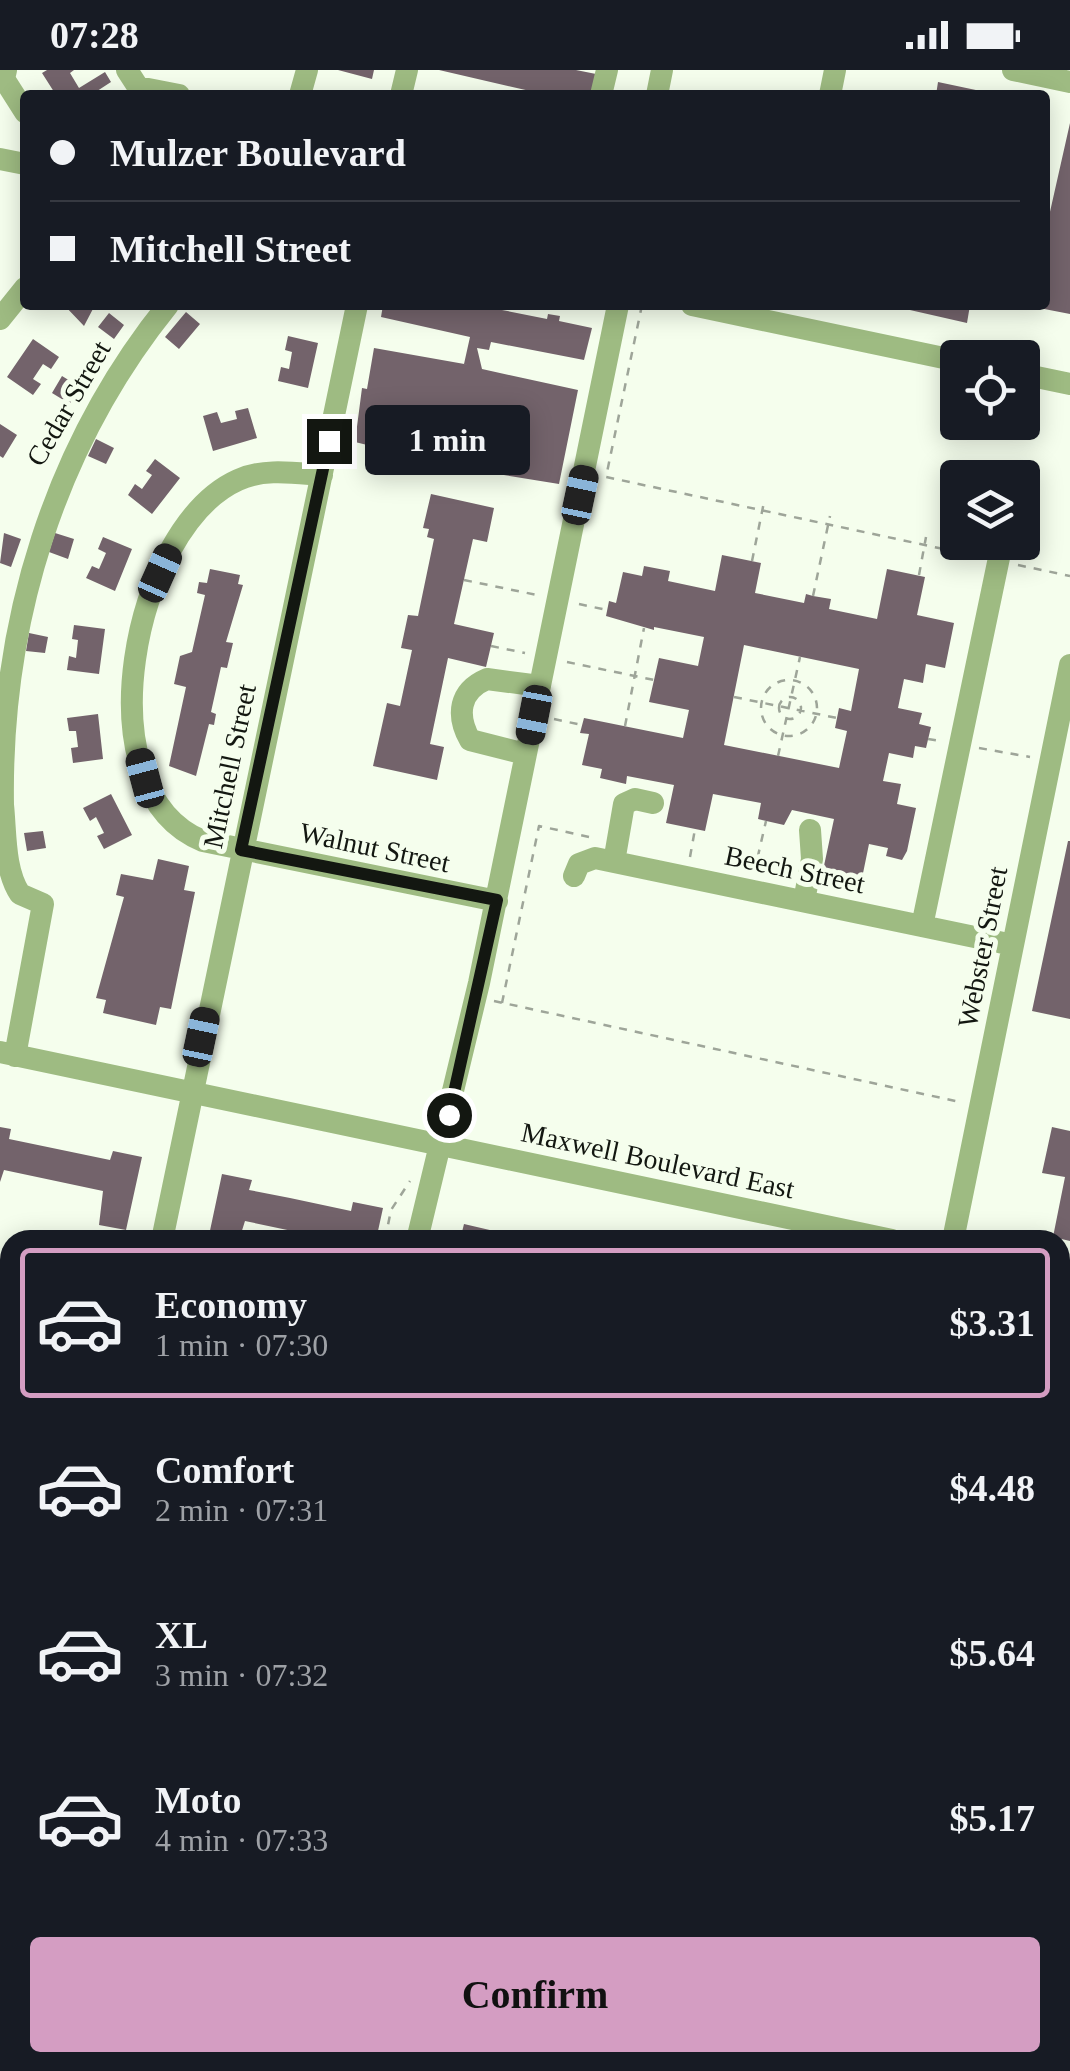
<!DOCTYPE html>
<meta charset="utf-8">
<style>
:root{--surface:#171b24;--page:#20242c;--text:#f1f3f6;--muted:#9ea1a6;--line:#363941;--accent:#d49dc2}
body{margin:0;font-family:"Times New Roman",serif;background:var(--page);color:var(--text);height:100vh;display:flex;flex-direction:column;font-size:38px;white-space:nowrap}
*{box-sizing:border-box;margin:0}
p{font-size:32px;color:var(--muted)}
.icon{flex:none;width:55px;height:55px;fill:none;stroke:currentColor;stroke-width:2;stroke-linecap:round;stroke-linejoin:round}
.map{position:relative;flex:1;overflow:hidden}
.details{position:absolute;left:0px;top:1160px;width:1070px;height:842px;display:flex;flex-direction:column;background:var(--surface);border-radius:30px 30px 0 0;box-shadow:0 5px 25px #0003}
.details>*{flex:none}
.hud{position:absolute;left:20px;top:20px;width:1030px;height:220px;border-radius:10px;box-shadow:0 5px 25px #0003;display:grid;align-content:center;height:220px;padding:0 30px;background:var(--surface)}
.fabs{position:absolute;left:940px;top:270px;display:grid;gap:20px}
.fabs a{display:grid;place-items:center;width:100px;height:100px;border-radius:10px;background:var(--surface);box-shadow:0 5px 25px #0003;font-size:50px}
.end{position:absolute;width:45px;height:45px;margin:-22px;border:12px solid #131711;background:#fff;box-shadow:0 0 0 5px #fff}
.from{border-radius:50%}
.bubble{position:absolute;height:70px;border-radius:10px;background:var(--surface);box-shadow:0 5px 25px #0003;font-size:32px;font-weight:700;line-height:70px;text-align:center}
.car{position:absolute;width:30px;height:60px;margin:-30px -15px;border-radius:12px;box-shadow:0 0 8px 2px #0007;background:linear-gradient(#222 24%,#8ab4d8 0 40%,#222 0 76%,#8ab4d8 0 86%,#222 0)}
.hud b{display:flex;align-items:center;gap:35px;height:95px;font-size:38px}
.hud b+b{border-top:2px solid var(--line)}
.hud i{width:25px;height:25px;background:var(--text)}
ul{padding:18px 0 0;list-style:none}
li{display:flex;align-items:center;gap:30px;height:150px;margin:0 20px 15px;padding:0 10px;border:5px solid transparent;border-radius:10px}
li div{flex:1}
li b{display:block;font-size:38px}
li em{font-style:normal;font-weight:700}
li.selected{border-color:var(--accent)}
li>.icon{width:90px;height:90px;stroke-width:1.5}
.cta{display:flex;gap:20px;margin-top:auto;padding:20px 30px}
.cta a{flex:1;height:115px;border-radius:10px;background:var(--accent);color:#111;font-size:40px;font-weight:700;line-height:115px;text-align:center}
.status{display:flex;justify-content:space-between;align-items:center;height:70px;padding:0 50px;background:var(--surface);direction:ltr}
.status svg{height:28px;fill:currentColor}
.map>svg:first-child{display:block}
</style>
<div class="status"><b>07:28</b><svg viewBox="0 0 49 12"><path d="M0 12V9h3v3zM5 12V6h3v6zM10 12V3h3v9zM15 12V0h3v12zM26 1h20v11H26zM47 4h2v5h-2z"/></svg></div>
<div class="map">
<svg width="1070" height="2001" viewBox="0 0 1070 2001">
<rect width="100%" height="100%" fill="#f5feed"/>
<path fill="#e6f3db" d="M1060 1715 1070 1717V2001H330L303 1995 1060 1992Z"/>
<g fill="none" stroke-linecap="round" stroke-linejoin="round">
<path stroke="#9ea699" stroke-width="45" d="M713 1992 752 2001
M1023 2001 1048 1992"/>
</g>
<path fill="#73636b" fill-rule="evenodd" d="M47 0H74L70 3 79 18 105 2 111 12 91 25H56L42 3Z
M338 0H374L372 9Z
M439 0H576L601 5 597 25H529L530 21Z
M938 12 990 23V25H936Z
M1070 53V244L1034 237 1045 235V164Z
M64 235H95L84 256Z
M383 235H502V240L547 249 548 244 560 246 559 251 592 258 584 290 491 272 489 280 477 278 482 299 578 320 559 414 461 398 355 372 362 318 367 319 374 278 470 295 464 294 470 267 381 247Z
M888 235H970L967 253Z
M186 242 200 254 179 279 165 267Z
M109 243 124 255 114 269 98 257Z
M288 266 318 273 308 318 278 311 281 297 289 299 292 282 285 280Z
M33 269 59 287 51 299 43 294 33 309 41 314 33 325 7 307Z
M62 306 80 317 70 334 52 323Z
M248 338 257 368 213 381 203 346 217 342 221 353 237 349 235 341Z
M0 354 17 365 3 388 0 386Z
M96 369 114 378 106 394 88 386Z
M155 389 180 408 152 444 128 425 135 414 142 419 152 405 146 401Z
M431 424 494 438 487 472 473 469 454 554 494 563 486 597 448 588 430 674 444 677 437 710 373 696 387 633 400 636 412 580 401 578 408 545 418 546 434 469 427 467 429 459 423 458Z
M4 463 21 469 11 497 0 493Z
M55 463 74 469 68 489 49 482Z
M103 467 132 479 115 521 86 508 92 496 99 499 106 483 98 479Z
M722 485 761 493 755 523 804 533 806 524 813 526 831 529 829 539 877 549 887 499 925 507 917 545 954 553 945 598 926 594 923 613 904 609 898 638 922 643 919 654 931 657 926 678 915 676 913 688 889 683 883 711 901 714 897 734 916 738 907 781 902 790 886 786 888 778 869 774 861 813 822 805 834 749 792 740 784 755 758 749 761 733 713 724 705 761 666 753 674 715 627 706 626 714 600 708 602 699 582 695 589 664 580 663 584 648 683 668 689 640 649 632 659 588 698 596 704 567 654 557V560L606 546 609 531 616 533 623 502 642 506 644 496 670 501 668 511 715 521ZM744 575 859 599 851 641 839 638 835 658 847 661 839 698 724 675Z
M210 499 240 505 238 514 243 515 226 572 233 573 227 598 221 597 211 642 216 644 214 655 209 654 196 706 169 696 186 617 174 614 180 586 192 582 205 525 197 523 199 512 207 513Z
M74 555 105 559 99 604 67 600 69 586 76 588 78 570 72 569Z
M29 563 48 567 45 583 26 581Z
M98 644 103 689 73 693 71 678 78 677 76 661H69L67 648Z
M111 724 132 765 104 779 97 766 104 763 96 747 90 751 83 738Z
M43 761 46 778 27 781 24 763Z
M1068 771H1070V949L1032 941Z
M158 789 189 796 184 820 195 822 171 939 160 937 156 955 103 943 106 930 96 928 124 827 116 825 121 804 153 810Z
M0 1057 11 1059 9 1069 110 1090 113 1081 142 1087 126 1160 99 1155 103 1121 4 1100 0 1112Z
M1052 1057 1070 1061V1171L1053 1167 1065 1107 1042 1103Z
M222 1104 252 1110 249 1120 290 1128 351 1141 353 1132 383 1138 376 1170H335L245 1151 239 1170H208Z
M464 1154 494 1161 491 1170H460Z
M1060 1286 1070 1288V1462L1060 1460Z
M1063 1675 1070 1692 1060 1703V1677Z"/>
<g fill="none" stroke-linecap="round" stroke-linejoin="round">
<path stroke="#9ea599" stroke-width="2.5" stroke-dasharray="8 8" stroke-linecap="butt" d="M642 235 606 407 981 487
M752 491 764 432
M1018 495 1070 506
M919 505 926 467
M464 510 537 525
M813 526 830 446
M579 534 607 540
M491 576 525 583
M567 592 654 610
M761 638a28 28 0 1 1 56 0a28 28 0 1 1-56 0Z
M779 638a11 11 0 1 1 22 0a11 11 0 1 1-22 0Z
M734 627 837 648
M554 649 582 655
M625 656 644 558
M928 669 941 671
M979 678 1030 687
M778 686 800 587
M690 787 695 759
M754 803 766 751
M494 931 960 1032
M502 933 539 756 594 768
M973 1163 1006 1170
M385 1170 391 1140 410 1111
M0 1799 10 1751
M0 1982H10
M100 1992 104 2001
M276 1992V2001"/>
<path stroke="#9ebb82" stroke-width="22" d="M6 0 4 9 25 42
M127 0 138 17 179 25
M1013 0 1070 12
M300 25 307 0
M401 25 407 0
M601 25 607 0
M657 25 662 0
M830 25 835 0
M0 89 25 94
M692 235 958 291
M0 249 25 218
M1022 304 1070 314
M322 405C294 403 264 398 238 410 133 457 80 721 203 771L497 831
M525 684 470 670C456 645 459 621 487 609L540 616
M614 792 624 734 635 729 653 733
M574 806 579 794 595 788 1013 875
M804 831 812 789 810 760
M922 856 1000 483
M0 982 892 1170
M15 986 43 834 20 824C4 800 6 763 3 735 0 552 55 375 168 235
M162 1170 357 235
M417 1170 479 913 618 235
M953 1170 1070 595
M1060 1202 1070 1204
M0 1229 10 1231
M0 1690 10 1692
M0 1922 6 1933 0 1952
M150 1992 187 2001
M245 2001 246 1992"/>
</g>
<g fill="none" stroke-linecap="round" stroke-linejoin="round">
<path stroke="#131711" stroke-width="12" d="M329 371 241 780 497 830 449 1045"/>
</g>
<g text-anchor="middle" stroke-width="10" stroke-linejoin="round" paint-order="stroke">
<g font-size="28" fill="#131711" stroke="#f5feed">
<text transform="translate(68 333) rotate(-60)" y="10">Cedar Street</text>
<text transform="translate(229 696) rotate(-78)" y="10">Mitchell Street</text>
<text transform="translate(375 777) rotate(12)" y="10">Walnut Street</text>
<text transform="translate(795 799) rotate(12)" y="10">Beech Street</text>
<text transform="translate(982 877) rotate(-79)" y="10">Webster Street</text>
<text transform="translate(658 1090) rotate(12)" y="10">Maxwell Boulevard East</text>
</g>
</g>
</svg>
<div class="fabs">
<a><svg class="icon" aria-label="locate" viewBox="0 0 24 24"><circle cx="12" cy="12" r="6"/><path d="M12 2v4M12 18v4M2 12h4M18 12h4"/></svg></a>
<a><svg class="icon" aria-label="layers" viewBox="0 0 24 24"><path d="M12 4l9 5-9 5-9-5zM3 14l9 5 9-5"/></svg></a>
</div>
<i class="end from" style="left:449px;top:1045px"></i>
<i class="end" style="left:329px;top:371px"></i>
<div class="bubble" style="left:365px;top:335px;width:165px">1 min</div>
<i class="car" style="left:580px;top:425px;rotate:12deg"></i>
<i class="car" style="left:160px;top:503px;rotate:24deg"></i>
<i class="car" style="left:534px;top:645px;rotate:191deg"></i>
<i class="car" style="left:145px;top:708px;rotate:345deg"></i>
<i class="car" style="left:201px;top:967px;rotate:12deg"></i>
<div class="hud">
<b><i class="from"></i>Mulzer Boulevard</b>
<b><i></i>Mitchell Street</b>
</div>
<section class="details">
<ul>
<li class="selected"><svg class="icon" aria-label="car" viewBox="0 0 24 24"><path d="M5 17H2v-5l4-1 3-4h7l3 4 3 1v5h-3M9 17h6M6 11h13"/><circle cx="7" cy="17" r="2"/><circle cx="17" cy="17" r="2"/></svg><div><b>Economy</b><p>1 min · 07:30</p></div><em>$3.31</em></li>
<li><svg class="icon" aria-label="car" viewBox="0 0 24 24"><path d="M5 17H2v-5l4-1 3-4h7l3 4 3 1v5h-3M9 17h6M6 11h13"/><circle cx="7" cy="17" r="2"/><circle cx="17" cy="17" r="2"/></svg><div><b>Comfort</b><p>2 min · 07:31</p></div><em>$4.48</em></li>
<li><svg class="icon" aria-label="car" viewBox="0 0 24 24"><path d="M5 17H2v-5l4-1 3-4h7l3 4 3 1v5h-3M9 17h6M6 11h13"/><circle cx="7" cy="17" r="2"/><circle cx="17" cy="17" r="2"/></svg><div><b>XL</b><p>3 min · 07:32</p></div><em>$5.64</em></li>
<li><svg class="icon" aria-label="car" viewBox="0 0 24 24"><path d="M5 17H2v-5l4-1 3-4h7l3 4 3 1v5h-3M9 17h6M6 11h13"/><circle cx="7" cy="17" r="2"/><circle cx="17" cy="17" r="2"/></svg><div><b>Moto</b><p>4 min · 07:33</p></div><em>$5.17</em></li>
</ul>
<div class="cta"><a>Confirm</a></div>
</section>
</div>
